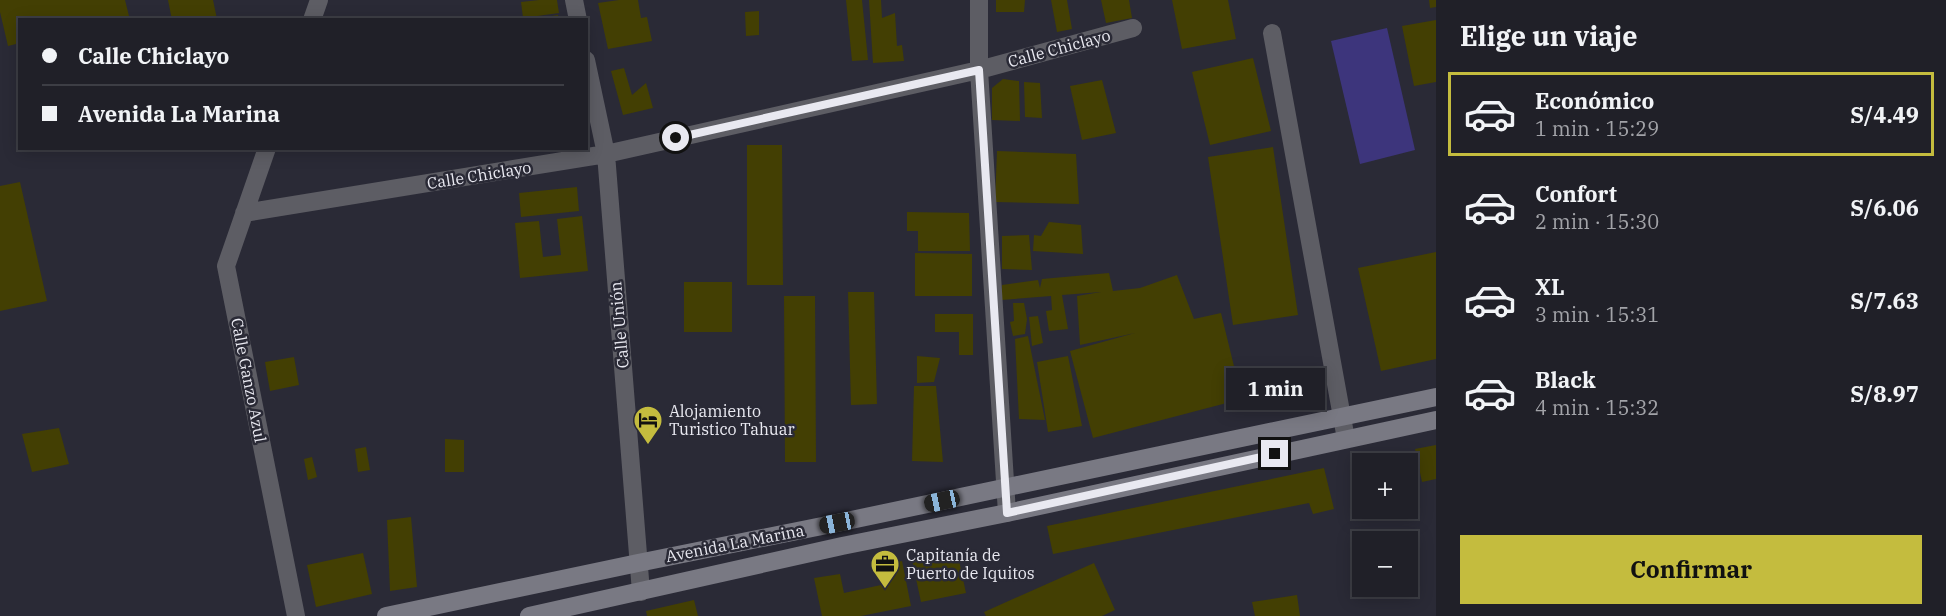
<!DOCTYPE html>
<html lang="es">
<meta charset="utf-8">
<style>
:root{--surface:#202028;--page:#282830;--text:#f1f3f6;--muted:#a2a3a8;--line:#3d3e45;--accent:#c4bc3e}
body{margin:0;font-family:"IBM Plex Serif",serif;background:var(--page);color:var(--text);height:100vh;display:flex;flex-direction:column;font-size:22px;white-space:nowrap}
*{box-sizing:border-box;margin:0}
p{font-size:20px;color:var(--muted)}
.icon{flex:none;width:33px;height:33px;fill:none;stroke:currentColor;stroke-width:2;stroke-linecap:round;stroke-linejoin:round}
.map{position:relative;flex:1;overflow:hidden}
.panel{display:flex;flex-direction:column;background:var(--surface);width:510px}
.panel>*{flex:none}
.top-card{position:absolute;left:18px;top:18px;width:570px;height:132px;border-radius:0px;box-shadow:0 3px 15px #0003,0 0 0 2px var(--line);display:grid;align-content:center;height:132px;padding:0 24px;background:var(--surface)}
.fabs{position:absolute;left:1352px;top:453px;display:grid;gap:12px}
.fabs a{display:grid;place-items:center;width:66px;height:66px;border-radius:0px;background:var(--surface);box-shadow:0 3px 15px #0003,0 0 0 2px var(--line);font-size:30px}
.end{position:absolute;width:27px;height:27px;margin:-14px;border:8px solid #e9e9f1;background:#111;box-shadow:0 0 0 3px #111}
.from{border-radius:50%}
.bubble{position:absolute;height:42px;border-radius:0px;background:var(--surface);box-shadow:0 3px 15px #0003,0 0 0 2px var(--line);font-size:20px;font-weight:800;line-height:42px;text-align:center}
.car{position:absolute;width:18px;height:36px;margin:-18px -9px;border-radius:8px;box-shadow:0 0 4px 2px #0007;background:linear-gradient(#222 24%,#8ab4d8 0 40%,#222 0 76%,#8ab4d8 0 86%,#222 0)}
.top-card b{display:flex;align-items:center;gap:21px;height:57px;font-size:22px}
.top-card b+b{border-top:2px solid var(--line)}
.top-card i{width:15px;height:15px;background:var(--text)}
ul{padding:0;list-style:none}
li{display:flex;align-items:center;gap:18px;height:84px;margin:0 12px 9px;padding:0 12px;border:3px solid transparent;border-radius:0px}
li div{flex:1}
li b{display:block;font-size:22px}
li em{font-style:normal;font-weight:800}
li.on{border-color:var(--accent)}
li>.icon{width:54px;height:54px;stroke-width:1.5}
h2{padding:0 24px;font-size:27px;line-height:72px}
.button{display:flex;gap:12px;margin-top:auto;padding:12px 24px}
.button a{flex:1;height:69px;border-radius:0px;background:var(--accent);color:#111;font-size:24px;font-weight:800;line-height:69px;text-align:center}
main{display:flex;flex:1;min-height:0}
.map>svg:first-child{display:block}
</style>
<main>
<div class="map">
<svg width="1436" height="616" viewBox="0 0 1436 616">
<rect width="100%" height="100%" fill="#2a2a36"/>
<path fill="#3d357c" d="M1387 28 1415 150 1360 164 1331 41Z"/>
<path fill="#433f03" d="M0 0H125L129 16 113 20H20V43L8 46 0 12Z
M168 0H213L217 19 172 20Z
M539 0H557L559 13 523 18 521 2Z
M619 0H638L641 18 647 17 652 41 608 49 598 3Z
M846 0H862L868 60 852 61Z
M869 0H881L882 18 895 13 897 46 902 45 904 61 873 63Z
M996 0H1025L1024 12H996Z
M1051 0H1067L1072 29 1057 32Z
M1101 0H1129L1132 18 1106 23Z
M1172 0H1228L1236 39 1182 49Z
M1429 0H1436V7L1430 8Z
M759 11V35L746 36 745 12Z
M558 15 559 20H538V18Z
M1436 20V82L1414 86 1402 26Z
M1253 58 1271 131 1210 145 1192 72Z
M624 68 632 95 646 83 653 108 623 115 611 71Z
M1003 79 1019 81 1020 121 992 120V88Z
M1102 80 1116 133 1082 140 1070 86Z
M1024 82 1040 83 1042 118 1025 117Z
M747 145H782L783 285H747Z
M1273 147 1298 315 1233 325 1208 157Z
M997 151 1076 154 1079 204 995 202Z
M20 182 47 301 0 311V186Z
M577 187 579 211 521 217 519 193Z
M907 212 969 213 970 251H918V231H907Z
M582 216 588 271 520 278 515 223 539 221 543 257 561 255 557 219Z
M1049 222 1081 225 1083 254 1033 251 1034 235 1041 236Z
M1029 235 1032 270 1002 269V236Z
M1436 252V359L1381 371 1358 268Z
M915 253 972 254V296H915Z
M1109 273 1113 291 1140 288 1177 275 1194 319 1221 313 1242 399 1093 438 1070 351 1135 333 1080 345 1077 296 1101 292 1062 295 1068 329 1049 331 1046 311 1052 310 1051 296 1001 300 1002 285 1038 280 1040 288 1042 279Z
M684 282H732V332H684Z
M848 292H874L877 404 851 405Z
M784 296H815L816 462H785Z
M1013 303H1024L1027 319 1025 334 1013 336 1010 322 1014 321Z
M935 314H973V355H959V332H935Z
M1038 316 1043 343 1032 346 1029 317Z
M1028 336 1045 420 1019 419 1015 339Z
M917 356 940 358 934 382 917 383Z
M1068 356 1082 426 1048 432 1037 362Z
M294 357 299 385 270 391 265 362Z
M914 386H936L943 462 912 461Z
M59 428 69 464 32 472 22 434Z
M445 439 464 440V472H445Z
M1436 445V479L1422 482 1415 449Z
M366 447 370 470 358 472 355 449Z
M312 457 317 477 308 480 304 459Z
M1324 468 1334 509 1313 514 1309 503 1053 554 1047 526Z
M411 517 417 587 390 591 387 520Z
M957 551 966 593 921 602 912 560Z
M363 553 372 594 316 607 307 565Z
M902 561 911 606 861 616H822L814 578 840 574 844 593 881 585 878 566Z
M1094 563 1115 610 1102 616H986L984 612Z
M1297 595 1300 616H1255L1252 602Z
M694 600 698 616H647L646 611Z"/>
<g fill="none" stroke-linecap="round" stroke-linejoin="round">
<path stroke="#5d5d64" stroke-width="18" d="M574 0 578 20
M979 0V70L1007 513
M312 20 319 0
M1272 33 1346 439
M586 60 606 154 641 592
M267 148 226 266 296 616
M244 213 606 154 979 70 1133 28"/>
<path stroke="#797983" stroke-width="18" d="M386 616 638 563 837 523 1436 397
M529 616 842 546 1007 513 1436 420"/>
</g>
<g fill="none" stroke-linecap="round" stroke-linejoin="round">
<path stroke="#e9e9f1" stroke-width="8" d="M676 138 979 70 1007 513 1275 454"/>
</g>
<defs>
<g id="hotel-pin" transform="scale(1.5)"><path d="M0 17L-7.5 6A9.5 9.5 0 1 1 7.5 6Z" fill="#c4bc3e" stroke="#2a2a36"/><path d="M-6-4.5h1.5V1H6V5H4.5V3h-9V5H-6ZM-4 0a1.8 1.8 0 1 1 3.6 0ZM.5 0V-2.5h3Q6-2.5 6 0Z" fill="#111"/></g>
<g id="office-pin" transform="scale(1.5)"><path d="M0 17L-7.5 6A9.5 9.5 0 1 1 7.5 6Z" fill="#c4bc3e" stroke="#2a2a36"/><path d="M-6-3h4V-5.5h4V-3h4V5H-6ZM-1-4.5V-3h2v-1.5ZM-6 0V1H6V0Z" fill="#111"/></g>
</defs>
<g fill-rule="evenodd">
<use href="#hotel-pin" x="648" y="420"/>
<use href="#office-pin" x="885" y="564"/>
</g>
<g text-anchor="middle" stroke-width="5" stroke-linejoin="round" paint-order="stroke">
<g font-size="16" fill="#e9e9f1" stroke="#2a2a36">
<text transform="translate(1059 48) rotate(-15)" y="6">Calle Chiclayo</text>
<text transform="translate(479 175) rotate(-9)" y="6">Calle Chiclayo</text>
<text transform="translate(619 325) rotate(-95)" y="6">Calle Unión</text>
<text transform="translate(249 380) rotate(79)" y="6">Calle Ganzo Azul</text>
<text transform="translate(735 543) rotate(-11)" y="6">Avenida La Marina</text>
</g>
<g font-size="16" fill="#e9e9f1" stroke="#2a2a36" text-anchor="start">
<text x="669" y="417">Alojamiento<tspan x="669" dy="18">Turistico Tahuar</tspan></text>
<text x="906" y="561">Capitanía de<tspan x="906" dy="18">Puerto de Iquitos</tspan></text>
</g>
</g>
</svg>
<div class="fabs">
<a>+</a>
<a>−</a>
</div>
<i class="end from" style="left:676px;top:138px"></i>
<i class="end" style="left:1275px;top:454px"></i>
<div class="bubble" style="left:1226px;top:368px;width:99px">1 min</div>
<i class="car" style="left:942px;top:501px;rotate:258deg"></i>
<i class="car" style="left:837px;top:523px;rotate:259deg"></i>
<div class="top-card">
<b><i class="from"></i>Calle Chiclayo</b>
<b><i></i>Avenida La Marina</b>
</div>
</div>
<section class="panel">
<h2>Elige un viaje</h2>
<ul>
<li class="on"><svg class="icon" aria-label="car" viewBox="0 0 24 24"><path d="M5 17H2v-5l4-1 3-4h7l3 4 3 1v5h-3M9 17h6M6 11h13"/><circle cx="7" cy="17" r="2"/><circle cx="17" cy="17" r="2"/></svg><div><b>Económico</b><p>1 min · 15:29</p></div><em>S/4.49</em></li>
<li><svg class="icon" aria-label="car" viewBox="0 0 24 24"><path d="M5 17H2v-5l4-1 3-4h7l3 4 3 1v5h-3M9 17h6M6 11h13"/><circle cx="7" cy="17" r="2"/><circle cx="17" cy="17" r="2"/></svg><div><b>Confort</b><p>2 min · 15:30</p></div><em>S/6.06</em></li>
<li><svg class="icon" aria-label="car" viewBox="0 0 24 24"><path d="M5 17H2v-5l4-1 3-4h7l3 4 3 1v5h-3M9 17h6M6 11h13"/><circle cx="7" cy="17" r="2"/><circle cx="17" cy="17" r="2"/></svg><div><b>XL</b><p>3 min · 15:31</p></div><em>S/7.63</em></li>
<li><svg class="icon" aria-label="car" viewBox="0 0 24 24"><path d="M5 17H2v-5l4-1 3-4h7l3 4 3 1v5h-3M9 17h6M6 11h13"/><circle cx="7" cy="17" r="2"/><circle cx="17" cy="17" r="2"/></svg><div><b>Black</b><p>4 min · 15:32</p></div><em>S/8.97</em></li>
</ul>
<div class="button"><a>Confirmar</a></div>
</section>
</main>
